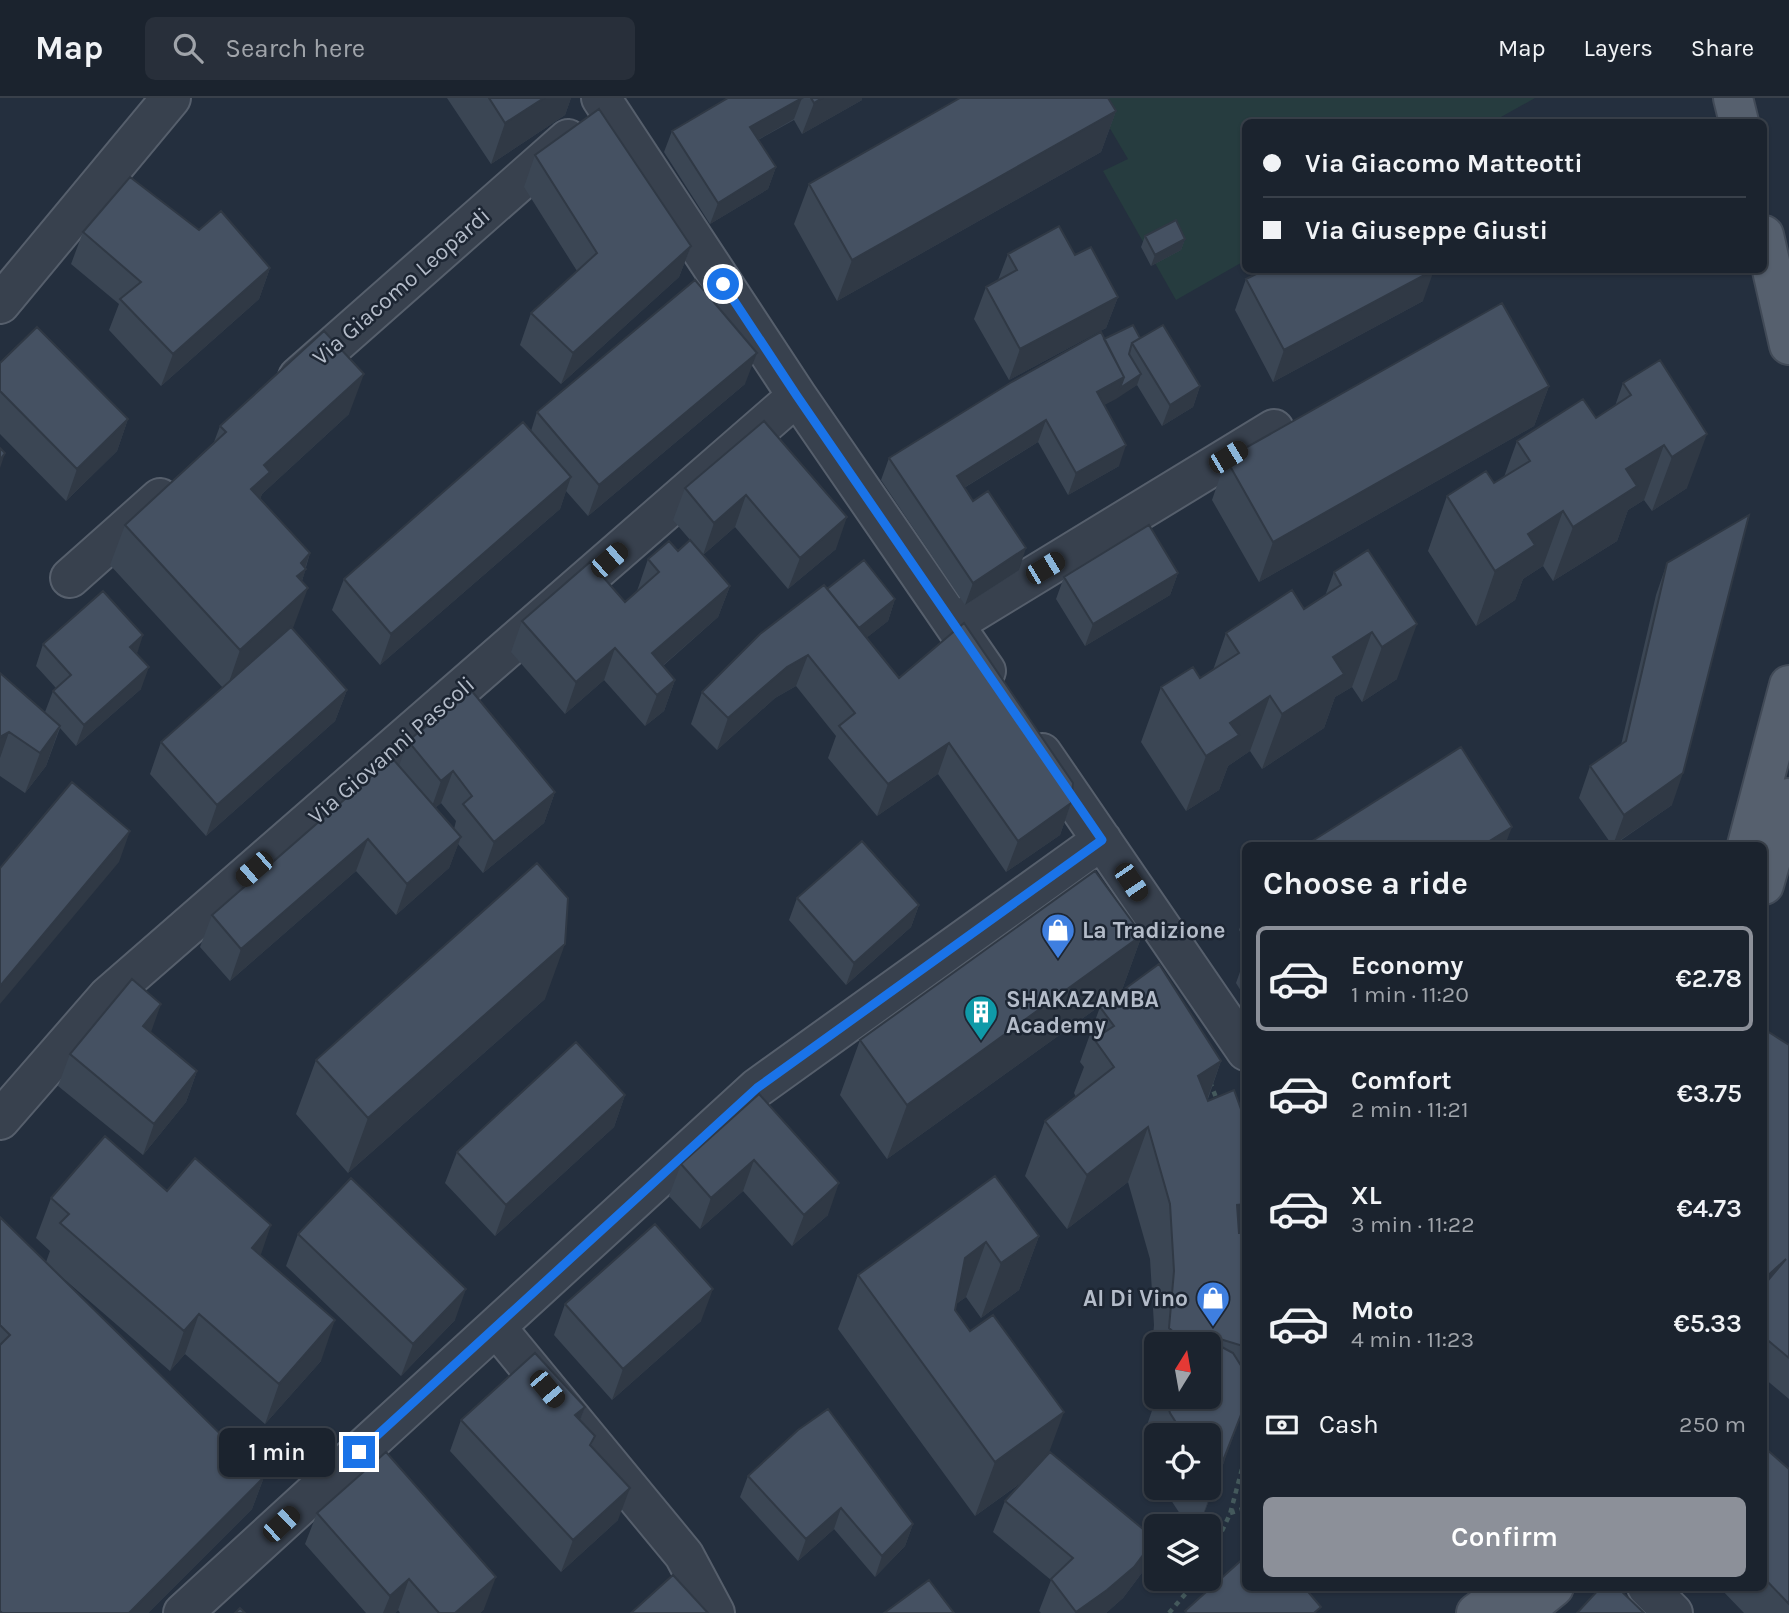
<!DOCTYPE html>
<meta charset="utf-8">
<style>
:root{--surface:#1b232e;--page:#282f3a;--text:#f1f3f6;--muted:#a0a4aa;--line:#39404a;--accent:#8c9099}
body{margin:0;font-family:Karla,sans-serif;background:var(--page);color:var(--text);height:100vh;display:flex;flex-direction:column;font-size:26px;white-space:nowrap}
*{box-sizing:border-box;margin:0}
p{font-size:23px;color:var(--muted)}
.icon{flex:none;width:38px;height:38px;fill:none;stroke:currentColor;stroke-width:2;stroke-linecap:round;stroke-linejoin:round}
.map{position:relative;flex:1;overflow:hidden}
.drawer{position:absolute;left:1242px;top:744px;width:525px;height:749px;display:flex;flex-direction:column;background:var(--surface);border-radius:10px;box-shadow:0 2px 5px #0004,0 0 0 2px var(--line)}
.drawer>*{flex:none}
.top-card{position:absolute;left:1242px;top:21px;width:525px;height:154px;border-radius:10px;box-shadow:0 2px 5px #0004,0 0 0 2px var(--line);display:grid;align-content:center;height:154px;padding:0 21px;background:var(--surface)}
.needle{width:46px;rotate:11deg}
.buttons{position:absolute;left:1144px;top:1234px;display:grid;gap:14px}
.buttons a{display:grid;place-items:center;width:77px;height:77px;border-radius:10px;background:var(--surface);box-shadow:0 2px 5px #0004,0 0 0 2px var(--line);font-size:35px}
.end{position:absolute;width:32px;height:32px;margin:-16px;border:9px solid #1a73e8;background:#fff;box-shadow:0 0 0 4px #fff}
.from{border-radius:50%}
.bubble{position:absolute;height:49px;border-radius:10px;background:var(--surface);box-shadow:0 2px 5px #0004,0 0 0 2px var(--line);font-size:23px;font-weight:600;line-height:49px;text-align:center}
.car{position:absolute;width:21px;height:42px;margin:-21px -10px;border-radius:9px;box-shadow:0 0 5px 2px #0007;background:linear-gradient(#222 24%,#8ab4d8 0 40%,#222 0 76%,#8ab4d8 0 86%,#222 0)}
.top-card b{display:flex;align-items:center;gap:24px;height:66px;font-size:26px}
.top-card b+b{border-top:2px solid var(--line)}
.top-card i{width:18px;height:18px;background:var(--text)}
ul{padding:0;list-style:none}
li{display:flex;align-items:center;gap:21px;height:105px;margin:0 14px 10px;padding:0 7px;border:4px solid transparent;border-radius:10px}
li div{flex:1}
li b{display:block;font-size:26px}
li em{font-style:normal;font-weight:600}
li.selected{border-color:var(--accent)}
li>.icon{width:63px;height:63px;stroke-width:1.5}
h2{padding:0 21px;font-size:32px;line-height:84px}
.pay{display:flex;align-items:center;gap:18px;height:77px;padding:0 21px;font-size:26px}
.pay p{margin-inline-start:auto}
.primary-button{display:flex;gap:14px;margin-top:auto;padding:14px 21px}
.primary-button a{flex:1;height:80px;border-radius:10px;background:var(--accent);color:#fff;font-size:28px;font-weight:600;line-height:80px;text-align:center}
header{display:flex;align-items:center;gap:42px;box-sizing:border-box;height:98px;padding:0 35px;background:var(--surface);border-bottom:2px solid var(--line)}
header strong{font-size:33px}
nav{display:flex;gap:38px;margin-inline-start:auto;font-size:24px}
.search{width:490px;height:63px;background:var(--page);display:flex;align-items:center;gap:18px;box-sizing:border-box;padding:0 24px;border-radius:10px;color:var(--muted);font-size:26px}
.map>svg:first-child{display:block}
</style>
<header>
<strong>Map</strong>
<div class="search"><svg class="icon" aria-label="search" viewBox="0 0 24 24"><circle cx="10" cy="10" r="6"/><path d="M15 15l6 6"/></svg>Search here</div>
<nav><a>Map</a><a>Layers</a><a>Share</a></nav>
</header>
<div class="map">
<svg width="1789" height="1515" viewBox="0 0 1789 1515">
<rect width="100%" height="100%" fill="#242f3e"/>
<path fill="#263c3f" d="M1092 0H1535L1492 24H1246V162L1176 202 1103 73 1128 61Z"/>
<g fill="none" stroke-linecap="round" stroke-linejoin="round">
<g stroke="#565f6c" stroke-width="42">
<path id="minor" d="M601 0 797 298 986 573
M0 206 171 0
M298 279 568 41
M70 480 160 400
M954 526 1274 331
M1042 655 1246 953
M0 1022 108 898 797 298
M496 1229 684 1457 715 1515
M1647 1489 1673 1515
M183 1515 757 990 1102 742"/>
</g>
<g stroke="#414a57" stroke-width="42">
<path id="major" d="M1733 0 1739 24
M1764 137 1789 247
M1747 747 1789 587
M1764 787 1789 700
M1476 1515 1511 1489
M1522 1515 1554 1489"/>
</g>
<path stroke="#44595c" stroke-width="4.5" stroke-dasharray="5 5" stroke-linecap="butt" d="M1210 984 1217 1002
M1230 1415 1246 1410
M1209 1460 1230 1416 1246 1356
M1169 1515 1199 1480"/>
<use href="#minor" stroke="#38414e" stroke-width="38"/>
<use href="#major" stroke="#56606e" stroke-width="38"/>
</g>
<path fill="#3b4654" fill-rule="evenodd" d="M447 0H571L565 17 491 66Z
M728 0H862V2L802 36 794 22 758 42 776 69 768 91 710 126 664 54 672 33Z
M1116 13 1101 54 837 203 794 126 809 86Z
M535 57 691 148 679 179 561 286 520 247 531 215 577 173 524 89Z
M199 132 270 170 259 201 161 288 109 232 119 206 71 166 83 134Z
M1145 138 1185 141 1181 152 1151 168 1141 149Z
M1008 156 1075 157 1118 199 1106 230 1009 282 974 221 986 189 998 182Z
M1246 181 1423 203 1273 284 1235 212Z
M1140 240 1200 288 1193 309 1162 328 1137 287 1104 307 1119 368 1068 397 1038 344 964 390 1019 472 965 507 881 382 889 360 1104 241Z
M1660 262 1687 390 1652 413 1644 402 1628 412 1617 443 1553 483 1543 468 1523 481 1515 502 1476 528 1428 453 1447 398 1494 385 1504 379 1517 343 1596 320 1615 308 1623 285Z
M0 265 128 321 117 353 66 403 0 336Z
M745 286 588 418 566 393 560 411 380 567 332 512 344 481 531 333 537 314Z
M1549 288 1534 328 1259 484 1212 402 1226 361Z
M349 316 262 396 260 401 310 455 302 483 292 531 347 592 335 623 206 738 150 676 161 644 223 590 110 467 125 427 214 344 220 328Z
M764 323 836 451 788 491 735 429 703 457 730 488 718 519 663 568 675 582 664 613 645 628 604 582 565 616 511 554 522 523 625 504 637 493 648 461 678 453 697 450 673 422 685 390Z
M1368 452 1397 581 1362 604 1352 589 1335 599 1324 630 1262 671 1250 653 1228 668 1219 692 1186 713 1141 644 1161 589 1200 580 1213 572 1226 535 1304 511 1325 498 1334 474Z
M1667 465 1672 707 1614 747H1612L1579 700 1590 668 1621 647 1656 497Z
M1178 475 1170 497 1085 548 1056 501 1064 479Z
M827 491 895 501 888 523 866 540 899 580 1071 705 1060 737 1006 774 938 676 877 718 828 660 836 638 796 588 775 600 717 652 691 626 702 594Z
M43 546 141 591 76 648 60 630 46 668 25 695 0 678V575L45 614 53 593 56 590 36 568Z
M408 643 555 694 544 725 483 775 458 746 449 770 396 817 356 773 230 883 200 849 212 817 399 668ZM441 705 456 723 454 731 435 710Z
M797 800 919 807 911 829 846 887 789 822Z
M1246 812V843L1239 832Z
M1142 837 1122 892 887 1061 840 997 860 942Z
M1246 857V901L1236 885Z
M545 901 348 1075 296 1016 316 962Z
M1100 909 1221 963 1208 1001V1003L1246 1025V1263L1243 1272 1224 1364 1199 1428H1188L1163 1390H1209V1337H1157V1381L1150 1370 1144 1348 1146 1330 1157 1298H1209V1246H1157V1292L1149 1285 1154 1227 1150 1161 1128 1084 1067 1131 1025 1078 1045 1023 1076 999 1074 995 1084 969 1080 964Z
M1764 931 1789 947V1301L1764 1280Z
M151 935 197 973 186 1004 143 1057 58 988 70 956Z
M759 996 828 1117 792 1148 743 1093 700 1131 669 1098 681 1066Z
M625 997 614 1029 495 1138 445 1085 457 1054Z
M995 1078 1039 1138 1019 1192 981 1220 966 1199 956 1206 955 1212 1048 1356 1155 1441 1144 1472 1123 1500 1106 1515H1041L1039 1513 1051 1482 993 1434 1005 1403 1022 1384 975 1418 838 1231 858 1177Z
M167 1093 261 1157 321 1263 265 1326 185 1256 170 1273 56 1174 264 1379 252 1411 148 1515H0V1119L46 1164 50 1153 36 1140 51 1100Z
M298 1136 455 1222 401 1278 286 1168Z
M565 1206 701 1223 612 1302 554 1237Z
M585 1309 580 1322 595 1338 591 1349 618 1422 561 1474 450 1353 461 1322Z
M1764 1349 1789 1371V1515H1744L1719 1489H1764Z
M748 1378 913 1426 905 1448 875 1479 834 1431 798 1463 740 1399Z
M317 1415 484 1511 480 1515H400L398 1512 395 1515H366L305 1446Z"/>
<path fill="#303945" d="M544 0H571L565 17 491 66 505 25Z
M802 0 794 21 742 51 750 29Z
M822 0H862V2L802 36 814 5Z
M1116 13 1101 54 837 203 852 162Z
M776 69 768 91 710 126 718 105Z
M1185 141 1181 152 1151 168 1155 157Z
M691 148 679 179 561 286 573 255Z
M270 170 259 201 161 288 173 256Z
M1434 172 1423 203 1273 284 1284 252Z
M1118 199 1106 230 1009 282 1020 251Z
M757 255 745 286 588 418 599 387Z
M364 276 349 316 262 396 255 415 251 391 264 367Z
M1141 276 1137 287 1116 301 1089 315 1097 294 1124 279Z
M1200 288 1193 309 1162 328 1170 307Z
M1549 288 1534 328 1259 484 1273 444Z
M128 321 117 353 66 403 77 371Z
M1046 322 1038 344 949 399 957 378Z
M1707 336 1687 390 1652 413 1672 359Z
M1126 347 1119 368 1068 397 1076 375Z
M1664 347 1644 402 1628 412 1617 443 1553 483 1573 429 1626 371Z
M5 355 0 370V362Z
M571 379 560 411 380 567 391 536Z
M746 397 735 429 703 457 714 425Z
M1563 413 1543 468 1523 481 1515 502 1476 528 1495 473 1528 436Z
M847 419 836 451 788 491 800 460Z
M1026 450 1019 472 965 507 973 485Z
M310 455 304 473 306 471 295 502 308 490 293 530 226 593 240 552 301 465Z
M1178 475 1170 497 1085 548 1093 526Z
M730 488 718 519 645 583 652 555Z
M895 501 888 523 843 558 851 536Z
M1417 526 1397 581 1362 604 1382 549Z
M1372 534 1352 589 1335 599 1324 630 1262 671 1282 616 1333 559Z
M143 537 136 559 130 549Z
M615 550 604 582 565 616 576 584Z
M808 557 796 588 775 600 717 652 728 620 787 569Z
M149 569 141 591 76 648 84 627Z
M675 582 664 613 645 628 657 597Z
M347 592 335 623 206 738 217 707Z
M1270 598 1250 653 1228 668 1219 692 1186 713 1206 658 1230 625Z
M60 628 46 668 25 695 40 655Z
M9 634 0 660V639Z
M949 645 938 676 877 718 888 686Z
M453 673 441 705 430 714 441 683Z
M1683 675 1672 707 1613 747 1624 717Z
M555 694 544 725 483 775 494 744Z
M1071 705 1060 737 1006 774 1018 743Z
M1512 729 1505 747H1483Z
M130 733 119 764 0 906V888Z
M461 739 449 770 396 817 407 786Z
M368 741 356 773 230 883 241 851Z
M919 807 911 829 846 887 854 865Z
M1142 837 1122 892 887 1061 907 1007Z
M565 846 545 901 348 1075 368 1020Z
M161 906 150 937 143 928Z
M1221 963 1201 1018 1198 978Z
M197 973 186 1004 143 1057 154 1026Z
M625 997 614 1029 495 1138 506 1107Z
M1148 1029 1128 1084 1067 1131 1087 1077Z
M754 1062 743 1093 700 1131 711 1100Z
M839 1085 828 1117 792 1148 804 1117Z
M1246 1106V1151L1217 1162 1237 1107Z
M271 1127 257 1168 252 1150Z
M1039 1138 1019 1192 981 1220 1001 1165Z
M986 1144 966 1199 945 1214 965 1160Z
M1786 1161 1764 1202V1181Z
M466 1191 455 1222 401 1278 413 1246Z
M713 1191 701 1223 612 1302 623 1271Z
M199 1216 185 1256 170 1273 184 1233Z
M335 1222 321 1263 265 1326 279 1286Z
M585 1309 573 1340 575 1317Z
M1244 1309 1224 1364 1199 1428 1215 1383Z
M1064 1314 1044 1368 975 1418 995 1364Z
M264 1379 252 1411 148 1515H129Z
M630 1390 618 1422 561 1474 573 1442Z
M841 1410 834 1431 798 1463 806 1441Z
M913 1426 905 1448 875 1479 882 1458Z
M1155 1441 1144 1472 1123 1500 1106 1515H1075L1107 1492Z
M496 1479 484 1511 480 1515H455Z
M409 1481 398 1512 395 1515H383L390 1498Z"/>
<path fill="#455162" stroke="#303945" stroke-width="2" d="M489 0H544L505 25Z
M728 0H802L750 29 776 69 718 105 672 33Z
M811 0H822L814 5Z
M960 0H1108L1116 13 852 162 809 86Z
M599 11 691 148 573 255 531 215 597 155 535 57Z
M1541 20 1544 24H1533Z
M130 79 199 132 221 113 270 170 173 256 120 201 141 184 83 134Z
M1176 122 1185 141 1155 157 1145 138Z
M1059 128 1075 157 1091 149 1118 199 1020 251 986 189 1017 172 1008 156Z
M1264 172H1434L1284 252 1246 181Z
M695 182 757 255 599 387 537 314Z
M1502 205 1549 288 1273 444 1226 361Z
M1133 227 1140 240 1132 245 1129 256 1141 276 1120 290 1124 279 1104 241Z
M1163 227 1200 288 1170 307 1132 245Z
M37 229 128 321 77 371 0 293V265Z
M324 233 364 276 264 367 270 374 251 391 310 455 301 465 306 471 297 478 308 490 240 552 125 427 226 334 220 328Z
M1101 234 1124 279 1097 294 1126 347 1076 375 1046 322 957 378 973 403 988 393 1026 450 973 485 889 360 1010 285Z
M1660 262 1707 336 1672 359 1664 347 1626 371 1637 388 1573 429 1563 413 1528 436 1535 447 1495 473 1447 398 1486 373 1494 385 1530 363 1517 343 1583 301 1596 320 1631 297 1623 285Z
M764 323 847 419 800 460 746 397 714 425 685 390Z
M523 324 571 379 391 536 344 481Z
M0 350 5 355 0 362Z
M1749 417 1683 675 1624 717 1590 668 1626 643 1667 465Z
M1149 427 1178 475 1093 526 1064 479Z
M690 442 730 488 652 555 675 582 657 597 615 550 576 584 522 523 590 464 625 504 659 474 648 461 669 443 678 453Z
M1368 452 1417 526 1382 549 1372 534 1333 559 1344 576 1282 616 1270 598 1230 625 1239 637 1206 658 1161 589 1193 569 1200 580 1239 555 1226 535 1292 492 1304 511 1341 487 1334 474Z
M864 462 895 501 859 530 827 491Z
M824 487 899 580 964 525 1073 685 1071 705 1018 743 949 645 888 686 839 628 855 615 808 557 787 569 728 620 702 594 760 536Z
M103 493 143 537 130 549 149 569 84 627 53 593 71 577 43 546Z
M291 529 347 592 217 707 161 644Z
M0 575 60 628 40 655 9 634 0 639Z
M471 592 555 694 494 744 463 706 472 698 453 673 441 683 408 643Z
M1461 649 1512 729 1483 747H1306Z
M392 660 461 739 407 786 368 741 241 851 212 817Z
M72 684 130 733 0 888V770Z
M862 743 919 807 854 865 797 800Z
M537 765 568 800 565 846 368 1020 316 962Z
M1095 773 1142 837 907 1007 860 942Z
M1159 866 1221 963 1198 978 1208 1003 1234 992 1246 1025V1106L1237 1107 1239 1135H1246V1249L1220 1241 1218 1247 1233 1255 1245 1274 1246 1282V1300L1244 1309 1215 1383 1209 1375V1337H1184L1170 1315 1165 1298H1209V1246H1176L1178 1238 1169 1230 1174 1173 1170 1106 1148 1029 1087 1077 1045 1023 1114 969 1094 941 1114 928 1100 909Z
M132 881 161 906 143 928 197 973 154 1026 70 956Z
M1764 931 1789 947V1260L1764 1239V1187L1786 1161 1764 1181Z
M576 944 625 997 506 1107 457 1054Z
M759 996 839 1085 804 1117 754 1062 711 1100 681 1066Z
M105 1038 167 1093 195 1060 271 1127 252 1150 335 1222 279 1286 199 1216 184 1233 60 1125 69 1116 51 1100Z
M995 1078 1039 1138 1001 1165 986 1144 965 1160 955 1212 970 1233 993 1217 1064 1314 995 1364 858 1177Z
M351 1080 466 1191 413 1246 298 1136Z
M0 1119 264 1379 129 1515H2L0 1513V1247L10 1237 0 1227Z
M655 1126 713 1191 623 1271 565 1206Z
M535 1255 585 1309 575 1317 595 1338 590 1347 630 1390 573 1442 461 1322Z
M828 1311 913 1426 882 1458 841 1410 806 1441 748 1378 798 1332Z
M1764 1349 1789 1371V1506L1764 1480Z
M386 1354 496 1479 455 1515H439L409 1481 390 1498 317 1415Z
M1050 1354 1155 1441 1134 1469 1107 1492 1076 1514 1051 1481 1073 1460 1005 1403Z
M1246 1458V1489H1304L1321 1509 1314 1515H1187L1185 1513Z
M673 1477 708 1515H631Z
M929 1482 954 1515H884Z
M1601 1489H1617L1644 1515H1577Z
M240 1510 245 1515H235Z"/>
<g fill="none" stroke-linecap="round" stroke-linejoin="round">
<path stroke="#1a73e8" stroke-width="9" d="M359 1354 757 990 1102 742 797 298 723 186"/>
</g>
<defs>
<g id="shop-pin" transform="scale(1.75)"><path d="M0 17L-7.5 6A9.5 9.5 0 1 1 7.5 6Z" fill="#3f7fe0" stroke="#1d2633"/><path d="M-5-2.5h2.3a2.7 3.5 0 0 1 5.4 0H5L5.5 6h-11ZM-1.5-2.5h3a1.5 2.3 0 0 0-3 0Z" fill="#fff"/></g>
<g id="building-pin" transform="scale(1.75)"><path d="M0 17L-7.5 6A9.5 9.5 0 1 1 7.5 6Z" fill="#0f9aa8" stroke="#1d2633"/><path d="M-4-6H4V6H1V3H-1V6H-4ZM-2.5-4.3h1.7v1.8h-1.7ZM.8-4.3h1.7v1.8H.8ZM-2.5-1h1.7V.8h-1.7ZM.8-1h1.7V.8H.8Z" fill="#fff"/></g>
</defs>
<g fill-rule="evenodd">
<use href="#shop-pin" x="1058" y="832"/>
<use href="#building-pin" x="981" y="914"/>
<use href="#shop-pin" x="1213" y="1200"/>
</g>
<g text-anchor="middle" stroke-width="5" stroke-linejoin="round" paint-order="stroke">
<g font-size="23" fill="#b4bcc9" stroke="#1d2633">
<text transform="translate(401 188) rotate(-41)" y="8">Via Giacomo Leopardi</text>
<text transform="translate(391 652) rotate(-41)" y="8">Via Giovanni Pascoli</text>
</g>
<g font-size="23" font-weight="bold" fill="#b4bcc9" stroke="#1d2633" text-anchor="start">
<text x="1082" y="840">La Tradizione</text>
<text x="1006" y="909">SHAKAZAMBA<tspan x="1006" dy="26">Academy</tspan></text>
<text x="1188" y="1208" text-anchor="end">Al Di Vino</text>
</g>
</g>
</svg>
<div class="buttons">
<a><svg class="needle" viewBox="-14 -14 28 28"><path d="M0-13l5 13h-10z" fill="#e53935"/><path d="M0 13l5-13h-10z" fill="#a0a4aa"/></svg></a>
<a><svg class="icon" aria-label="locate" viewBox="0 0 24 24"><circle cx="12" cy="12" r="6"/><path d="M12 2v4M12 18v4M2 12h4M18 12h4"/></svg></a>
<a><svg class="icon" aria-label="layers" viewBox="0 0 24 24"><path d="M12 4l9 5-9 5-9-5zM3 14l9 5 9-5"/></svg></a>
</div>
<i class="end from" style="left:723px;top:186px"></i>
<i class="end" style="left:359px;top:1354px"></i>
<div class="bubble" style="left:219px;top:1330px;width:116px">1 min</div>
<i class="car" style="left:1228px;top:359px;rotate:59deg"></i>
<i class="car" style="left:609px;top:462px;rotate:49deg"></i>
<i class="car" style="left:1045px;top:470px;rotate:59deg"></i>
<i class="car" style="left:254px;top:771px;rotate:229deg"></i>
<i class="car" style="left:1131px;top:784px;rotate:146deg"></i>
<i class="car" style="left:547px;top:1291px;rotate:140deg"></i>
<i class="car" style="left:281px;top:1426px;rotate:47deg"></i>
<div class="top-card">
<b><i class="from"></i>Via Giacomo Matteotti</b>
<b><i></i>Via Giuseppe Giusti</b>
</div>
<section class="drawer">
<h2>Choose a ride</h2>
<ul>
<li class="selected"><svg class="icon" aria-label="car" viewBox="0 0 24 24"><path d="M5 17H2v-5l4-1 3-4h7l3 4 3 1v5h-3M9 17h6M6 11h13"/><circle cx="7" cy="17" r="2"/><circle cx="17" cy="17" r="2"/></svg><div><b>Economy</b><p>1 min · 11:20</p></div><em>€2.78</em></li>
<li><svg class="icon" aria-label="car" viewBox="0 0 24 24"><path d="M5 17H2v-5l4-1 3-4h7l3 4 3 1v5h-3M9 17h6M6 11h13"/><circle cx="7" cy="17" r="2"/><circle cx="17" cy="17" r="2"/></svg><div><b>Comfort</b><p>2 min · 11:21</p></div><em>€3.75</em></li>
<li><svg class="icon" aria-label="car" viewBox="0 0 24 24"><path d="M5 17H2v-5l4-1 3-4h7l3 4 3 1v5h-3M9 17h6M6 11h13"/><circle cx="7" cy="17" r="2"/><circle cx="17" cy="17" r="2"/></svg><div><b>XL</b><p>3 min · 11:22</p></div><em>€4.73</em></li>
<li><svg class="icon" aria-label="car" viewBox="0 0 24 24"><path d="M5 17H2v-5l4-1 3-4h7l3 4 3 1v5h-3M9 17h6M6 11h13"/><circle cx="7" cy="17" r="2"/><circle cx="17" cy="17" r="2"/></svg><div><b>Moto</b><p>4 min · 11:23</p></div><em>€5.33</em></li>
</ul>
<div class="pay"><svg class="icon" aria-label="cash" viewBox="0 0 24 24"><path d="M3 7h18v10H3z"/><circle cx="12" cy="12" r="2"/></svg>Cash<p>250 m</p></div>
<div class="primary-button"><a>Confirm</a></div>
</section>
</div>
